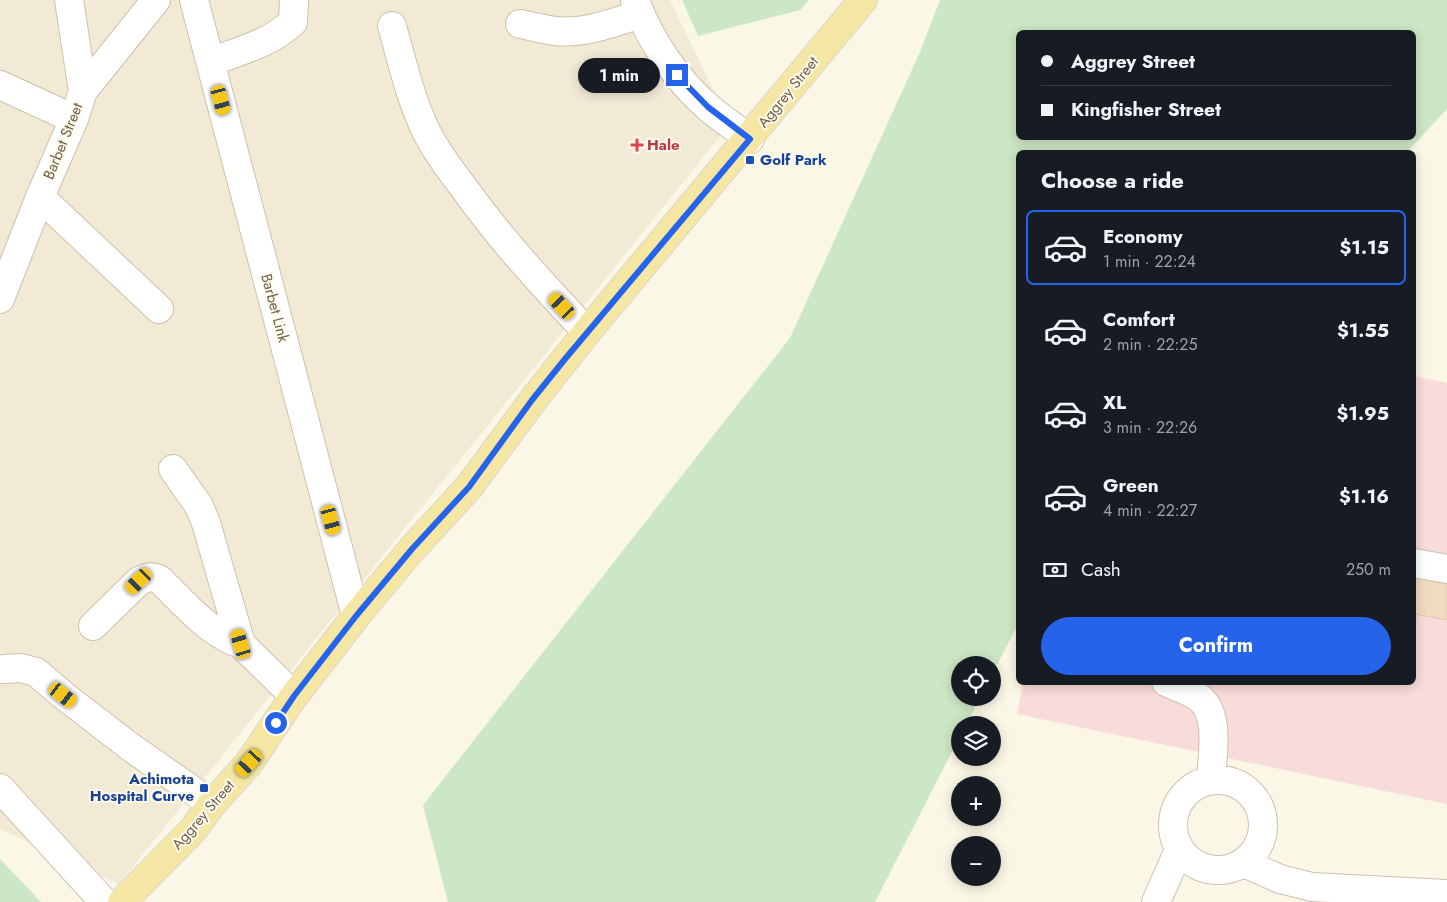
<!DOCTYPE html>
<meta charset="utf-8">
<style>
:root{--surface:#171b24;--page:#242831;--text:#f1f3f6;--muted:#9ea1a6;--line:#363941;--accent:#2563eb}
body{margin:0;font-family:Jost,sans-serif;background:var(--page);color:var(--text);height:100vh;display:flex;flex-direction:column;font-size:19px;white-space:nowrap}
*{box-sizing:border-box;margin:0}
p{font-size:16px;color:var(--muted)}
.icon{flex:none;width:28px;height:28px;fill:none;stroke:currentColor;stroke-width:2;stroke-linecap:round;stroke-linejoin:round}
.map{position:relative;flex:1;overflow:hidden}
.drawer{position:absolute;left:1016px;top:150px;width:400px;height:535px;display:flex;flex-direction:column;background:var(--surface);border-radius:8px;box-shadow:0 2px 12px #0003}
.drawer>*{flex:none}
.hud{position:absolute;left:1016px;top:30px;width:400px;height:110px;border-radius:8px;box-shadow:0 2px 12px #0003;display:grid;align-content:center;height:110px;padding:0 25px;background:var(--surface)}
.buttons{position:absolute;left:951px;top:656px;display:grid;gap:10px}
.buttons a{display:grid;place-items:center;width:50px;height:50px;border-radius:50%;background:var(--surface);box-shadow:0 2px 12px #0003;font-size:25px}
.end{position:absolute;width:22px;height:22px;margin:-11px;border:6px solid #2563eb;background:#fff;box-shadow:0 0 0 2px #fff}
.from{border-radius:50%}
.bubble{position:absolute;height:35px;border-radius:18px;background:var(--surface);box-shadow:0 2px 12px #0003;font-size:16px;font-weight:700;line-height:35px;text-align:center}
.car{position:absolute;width:15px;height:30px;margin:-15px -8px;border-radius:6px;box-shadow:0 0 4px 1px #0007;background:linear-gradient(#f5c518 24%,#345 0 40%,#f5c518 0 76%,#345 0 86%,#f5c518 0)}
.hud b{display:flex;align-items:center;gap:18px;height:48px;font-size:19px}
.hud b+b{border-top:1px solid var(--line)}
.hud i{width:12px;height:12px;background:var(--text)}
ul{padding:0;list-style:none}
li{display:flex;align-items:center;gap:15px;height:75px;margin:0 10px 8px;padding:0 15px;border:2px solid transparent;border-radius:8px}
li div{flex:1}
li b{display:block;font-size:19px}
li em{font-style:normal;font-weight:700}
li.active{border-color:var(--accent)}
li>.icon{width:45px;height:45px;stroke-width:1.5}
h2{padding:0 25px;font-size:22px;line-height:60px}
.pay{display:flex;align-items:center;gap:12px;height:55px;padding:0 25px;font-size:19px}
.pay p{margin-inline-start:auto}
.cta{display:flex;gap:10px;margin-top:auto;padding:10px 25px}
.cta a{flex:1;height:58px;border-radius:30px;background:var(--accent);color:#fff;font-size:20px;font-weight:700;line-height:58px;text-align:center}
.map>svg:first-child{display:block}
</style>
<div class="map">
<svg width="1447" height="902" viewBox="0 0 1447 902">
<rect width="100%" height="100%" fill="#fbf7e6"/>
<path fill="#f2ead5" d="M0 0H670L730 124 119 884 0 829Z"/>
<path fill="#f8dcda" d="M1414 376 1447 383V804L1017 714 1023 683 1414 682Z"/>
<path fill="#cce7c5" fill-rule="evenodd" d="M682 0H809L800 10 698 36Z
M940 0H1447V109L1407 152H1019V615L1016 628 993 673 992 665H960V698H980L966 725H960V736L875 902H448L423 805 790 338 920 52ZM1019 32H1414V138H1019Z
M0 859 41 902H0Z"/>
<path fill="#eedbc0" stroke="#e0c6a1" d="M1414 577 1447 584V620L1414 614Z"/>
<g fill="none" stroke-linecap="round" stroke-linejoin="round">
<g stroke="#ccc1ad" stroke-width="30">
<path id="minor" d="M69 0 83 91
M194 0 356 616
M635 0C649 39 677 81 709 108 722 119 736 128 750 139
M520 24C532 26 544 30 555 31 585 34 612 23 640 14
M392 26C402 61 410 98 426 131 436 151 450 170 464 188 501 240 543 285 587 332
M211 62C239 51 271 43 293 22L294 0
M0 85 74 119
M40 197 159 309
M0 299 40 197 74 119 83 91 156 0
M173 469 199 506 206 523 241 644 294 696
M1414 563 1447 569
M93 626 139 581C147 577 151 576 159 579 183 602 209 634 241 644
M4 669 21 668 36 672 63 695 129 746 212 804
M1166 682C1176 687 1189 691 1198 697 1221 713 1212 755 1211 780
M1173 825a45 45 0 1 1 90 0a45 45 0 1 1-90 0Z
M0 788 104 902
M1244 863 1280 879 1312 887 1447 894
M1156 902 1179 850"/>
</g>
<g stroke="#dad6d1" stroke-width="30">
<path id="major" d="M122 902 192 831 212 804 249 763 294 696 356 616 412 549 469 487 533 400 587 332 863 0"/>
</g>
<use href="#minor" stroke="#fff" stroke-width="28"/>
<use href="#major" stroke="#f5e7a3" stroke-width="28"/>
</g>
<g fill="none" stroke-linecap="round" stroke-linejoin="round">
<path stroke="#2563eb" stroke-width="6" d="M276 723 294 696 356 616 412 549 469 487 532 400 565 359 750 139 708 107 677 75"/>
</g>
<path fill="#e0444e" stroke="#fefaec" stroke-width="2" d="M634.5 137.5h5v5h5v5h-5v5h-5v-5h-5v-5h5z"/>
<g fill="#1a4fb4" stroke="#fefaec" stroke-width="2">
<rect x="745" y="155" width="10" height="10" rx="2.5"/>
<rect x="199" y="783" width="10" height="10" rx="2.5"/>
</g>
<g text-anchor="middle" stroke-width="4" stroke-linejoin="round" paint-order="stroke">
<g font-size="15" fill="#72624d" stroke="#fefaec">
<text transform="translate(788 92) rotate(-51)" y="5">Aggrey Street</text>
<text transform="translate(63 141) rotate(-68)" y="5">Barbet Street</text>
<text transform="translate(275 308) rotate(75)" y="5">Barbet Link</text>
<text transform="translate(203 815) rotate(-49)" y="5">Aggrey Street</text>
</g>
<g font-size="15" font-weight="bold" fill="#be3a42" stroke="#fefaec" text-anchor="start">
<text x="647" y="150">Hale</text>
</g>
<g font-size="15" font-weight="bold" fill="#164399" stroke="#fefaec" text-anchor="start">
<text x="760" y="165">Golf Park</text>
<text x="194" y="784" text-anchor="end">Achimota<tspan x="194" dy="17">Hospital Curve</tspan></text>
</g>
</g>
</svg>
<div class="buttons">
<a><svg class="icon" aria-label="locate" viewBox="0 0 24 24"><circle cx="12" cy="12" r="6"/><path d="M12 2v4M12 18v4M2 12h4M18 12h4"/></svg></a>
<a><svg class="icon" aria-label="layers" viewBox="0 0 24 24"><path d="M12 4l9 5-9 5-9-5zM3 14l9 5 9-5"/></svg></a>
<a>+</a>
<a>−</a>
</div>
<i class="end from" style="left:276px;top:723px"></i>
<i class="end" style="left:677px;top:75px"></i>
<div class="bubble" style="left:578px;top:58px;width:82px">1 min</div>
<i class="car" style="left:221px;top:100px;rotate:165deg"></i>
<i class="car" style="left:562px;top:306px;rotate:317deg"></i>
<i class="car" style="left:331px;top:520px;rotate:165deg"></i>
<i class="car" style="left:139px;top:581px;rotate:226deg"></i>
<i class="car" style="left:241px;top:644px;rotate:343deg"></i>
<i class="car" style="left:63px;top:695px;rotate:128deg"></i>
<i class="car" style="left:249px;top:763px;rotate:222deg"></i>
<div class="hud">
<b><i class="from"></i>Aggrey Street</b>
<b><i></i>Kingfisher Street</b>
</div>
<section class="drawer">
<h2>Choose a ride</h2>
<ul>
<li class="active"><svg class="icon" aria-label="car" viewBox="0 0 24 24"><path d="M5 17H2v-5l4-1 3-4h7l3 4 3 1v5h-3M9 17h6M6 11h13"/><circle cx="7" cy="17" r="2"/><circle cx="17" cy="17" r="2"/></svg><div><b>Economy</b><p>1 min · 22:24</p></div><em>$1.15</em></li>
<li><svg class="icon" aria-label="car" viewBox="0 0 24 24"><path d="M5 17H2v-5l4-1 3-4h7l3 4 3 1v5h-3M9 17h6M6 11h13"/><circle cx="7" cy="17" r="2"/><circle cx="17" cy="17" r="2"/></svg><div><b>Comfort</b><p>2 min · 22:25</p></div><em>$1.55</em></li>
<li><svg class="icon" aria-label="car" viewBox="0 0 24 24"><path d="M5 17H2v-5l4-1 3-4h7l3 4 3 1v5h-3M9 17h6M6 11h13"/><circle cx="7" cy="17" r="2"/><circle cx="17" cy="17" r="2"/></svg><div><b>XL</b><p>3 min · 22:26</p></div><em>$1.95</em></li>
<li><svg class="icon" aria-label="car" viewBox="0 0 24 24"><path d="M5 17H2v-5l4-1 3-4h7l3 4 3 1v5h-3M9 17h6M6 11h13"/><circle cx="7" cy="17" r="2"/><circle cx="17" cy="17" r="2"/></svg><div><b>Green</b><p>4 min · 22:27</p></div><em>$1.16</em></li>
</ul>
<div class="pay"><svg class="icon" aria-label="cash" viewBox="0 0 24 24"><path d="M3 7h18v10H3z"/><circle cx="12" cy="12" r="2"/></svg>Cash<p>250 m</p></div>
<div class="cta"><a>Confirm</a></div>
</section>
</div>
